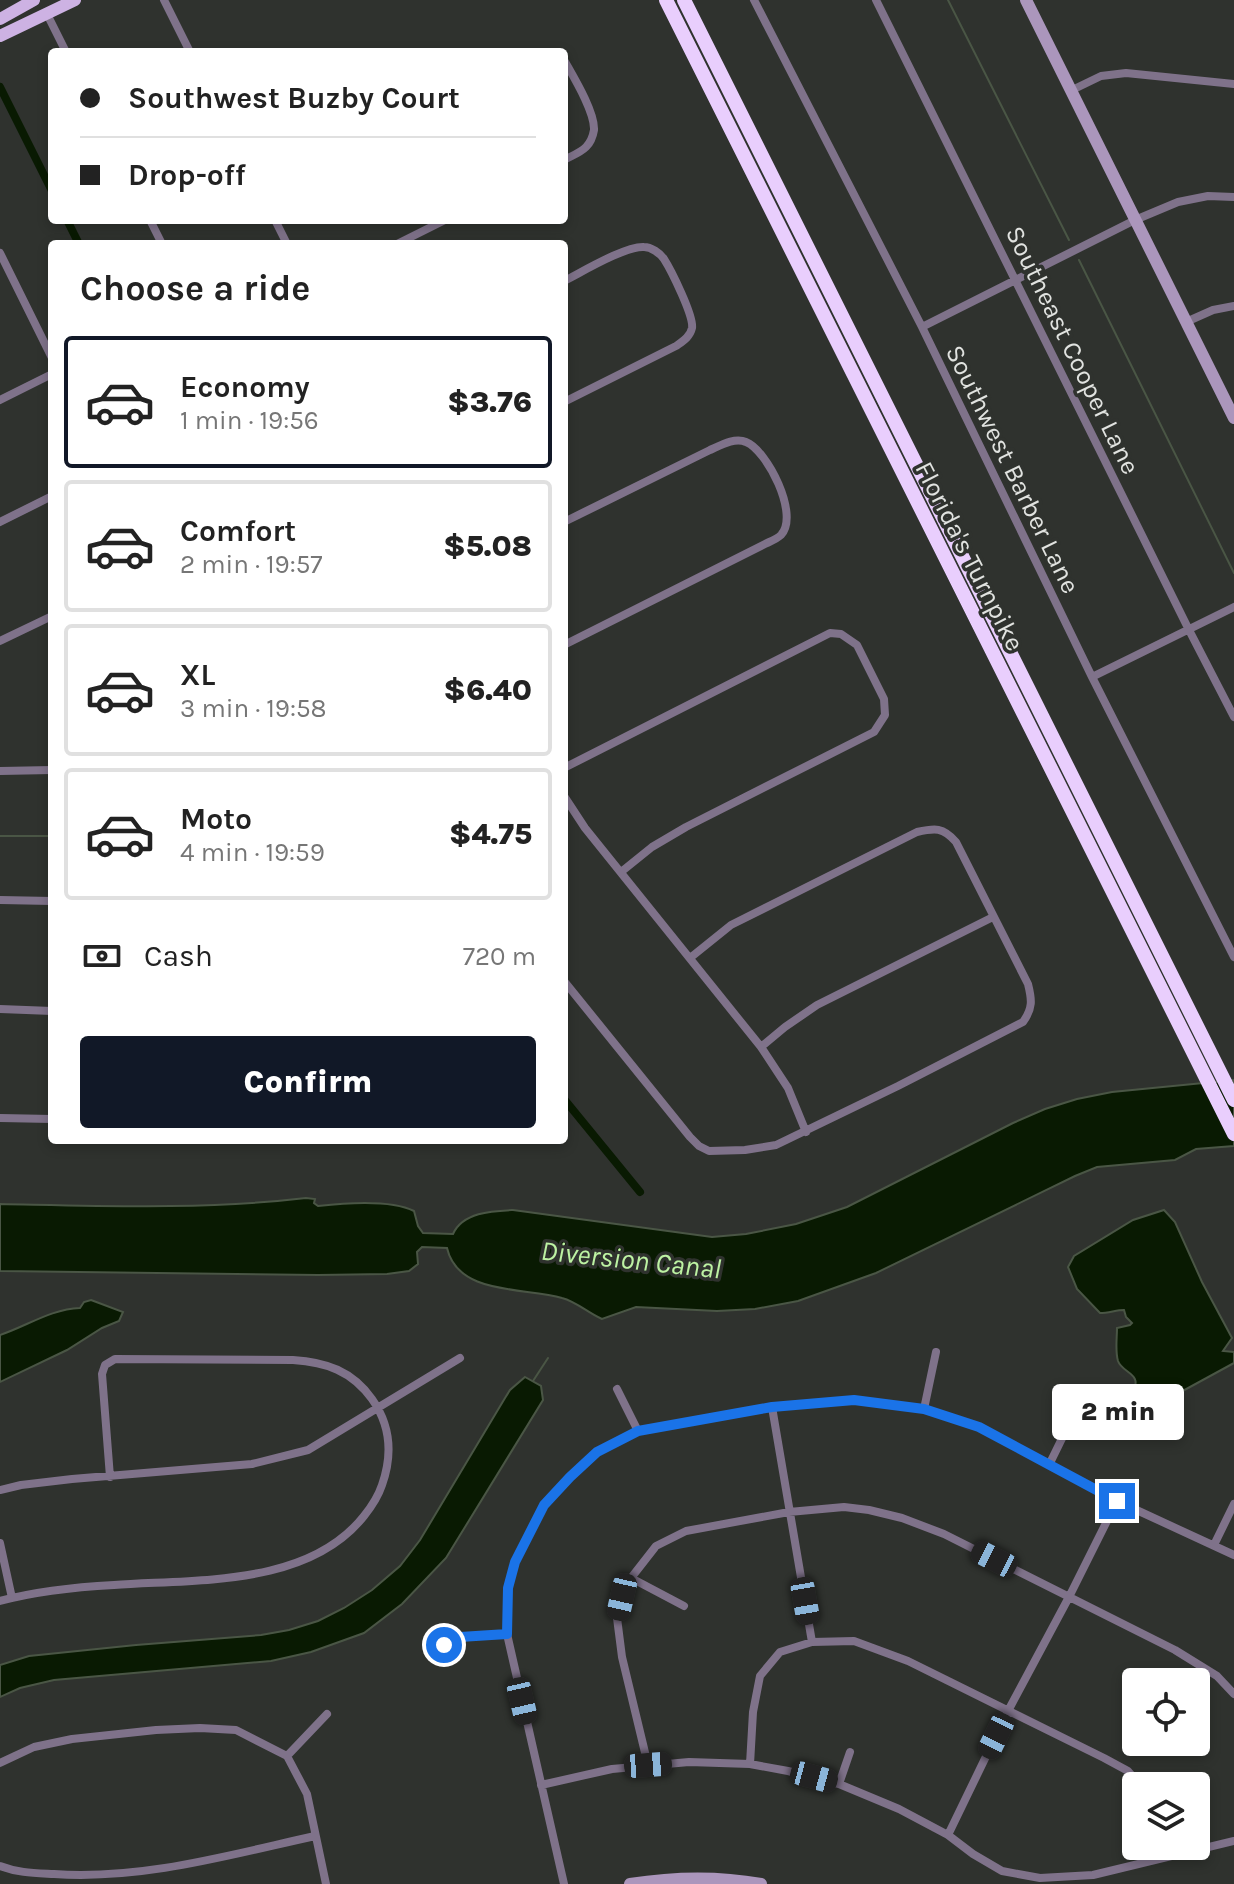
<!DOCTYPE html>
<meta charset="utf-8">
<style>
:root{--surface:#fff;--page:#f6f6f6;--text:#222;--muted:#767676;--line:#e0e0e0;--accent:#111827}
body{margin:0;font-family:Karla,sans-serif;background:var(--page);color:var(--text);height:100vh;display:flex;flex-direction:column;font-size:30px;white-space:nowrap}
*{box-sizing:border-box;margin:0}
p{font-size:26px;color:var(--muted)}
.icon{flex:none;width:44px;height:44px;fill:none;stroke:currentColor;stroke-width:2;stroke-linecap:round;stroke-linejoin:round}
.map{position:relative;flex:1;overflow:hidden}
.sheet{position:absolute;left:48px;top:240px;width:520px;height:904px;display:flex;flex-direction:column;background:var(--surface);border-radius:8px;box-shadow:0 4px 12px #0003}
.sheet>*{flex:none}
.banner{position:absolute;left:48px;top:48px;width:520px;height:176px;border-radius:8px;box-shadow:0 4px 12px #0003;display:grid;align-content:center;height:176px;padding:0 32px;background:var(--surface)}
.buttons{position:absolute;left:1122px;top:1668px;display:grid;gap:16px}
.buttons a{display:grid;place-items:center;width:88px;height:88px;border-radius:8px;background:var(--surface);box-shadow:0 4px 12px #0003;font-size:40px}
.end{position:absolute;width:36px;height:36px;margin:-18px;border:10px solid #1a73e8;background:#fff;box-shadow:0 0 0 4px #fff}
.from{border-radius:50%}
.bubble{position:absolute;height:56px;border-radius:8px;background:var(--surface);box-shadow:0 4px 12px #0003;font-size:26px;font-weight:800;line-height:56px;text-align:center}
.car{position:absolute;width:24px;height:48px;margin:-24px -12px;border-radius:10px;box-shadow:0 0 6px 2px #0007;background:linear-gradient(#222 24%,#8ab4d8 0 40%,#222 0 76%,#8ab4d8 0 86%,#222 0)}
.banner b{display:flex;align-items:center;gap:28px;height:76px;font-size:30px}
.banner b+b{border-top:2px solid var(--line)}
.banner i{width:20px;height:20px;background:var(--text)}
ul{padding:0;list-style:none}
li{display:flex;align-items:center;gap:24px;height:132px;margin:0 16px 12px;padding:0 16px;border:4px solid var(--line);border-radius:8px}
li div{flex:1}
li b{display:block;font-size:30px}
li em{font-style:normal;font-weight:800}
li.active{border-color:var(--accent)}
li>.icon{width:72px;height:72px;stroke-width:1.5}
h2{padding:0 32px;font-size:36px;line-height:96px}
.pay{display:flex;align-items:center;gap:20px;height:88px;padding:0 32px;font-size:30px}
.pay p{margin-inline-start:auto}
.button{display:flex;gap:16px;margin-top:auto;padding:16px 32px}
.button a{flex:1;height:92px;border-radius:8px;background:var(--accent);color:#fff;font-size:32px;font-weight:800;line-height:92px;text-align:center}
.map>svg:first-child{display:block}
</style>
<div class="map">
<svg width="1234" height="1884" viewBox="0 0 1234 1884">
<rect width="100%" height="100%" fill="#2f322e"/>
<path fill="#091a02" stroke="#4a5645" stroke-width="2" d="M1234 1080V1146L1196 1149 1175 1160 1097 1167 1075 1176 876 1273 798 1301 755 1309 717 1311 636 1307 602 1319C588 1313 577 1302 562 1298 526 1287 458 1296 447 1248L422 1247 417 1252 418 1264 409 1271 387 1274 318 1275 0 1271V1204C102 1206 205 1210 306 1198L315 1199 314 1203 318 1206C344 1203 390 1199 414 1211L418 1226 423 1233 453 1234C463 1212 493 1211 513 1210L712 1237 746 1234 796 1224 847 1207 1013 1123 1045 1109 1077 1099 1112 1092Z
M1164 1210 1175 1222 1202 1282 1232 1338 1223 1351 1234 1352V1363L1168 1399C1155 1405 1140 1407 1133 1392 1143 1373 1122 1373 1118 1361 1115 1351 1117 1338 1117 1328L1130 1325 1132 1323 1126 1317 1124 1310C1116 1310 1109 1313 1100 1313L1077 1289 1068 1267 1074 1256 1133 1220Z
M91 1300 123 1312 119 1321 102 1328 67 1350 0 1382V1335C27 1326 51 1309 80 1308L84 1302Z
M525 1377 541 1386 543 1400 446 1558 402 1604 364 1633 311 1652 271 1661 54 1680 20 1688 0 1697V1665L29 1656 136 1645 261 1635 289 1630 318 1621 344 1608 372 1590 400 1566 420 1540 505 1398 510 1390Z"/>
<g fill="none" stroke-linecap="round" stroke-linejoin="round">
<path stroke="#4a5645" stroke-width="2" d="M948 0 1069 240
M1079 260 1234 573
M0 836H52
M533 1381 548 1358"/>
<path stroke="#091a02" stroke-width="8" d="M0 87 52 191
M67 220 79 244
M564 1099 640 1192"/>
<path stroke="#7f728a" stroke-width="8" d="M164 0 190 52
M754 0 922 327 1092 677 1234 957
M876 0 1189 630 1234 717
M47 14 66 52
M540 52H553
M564 60C573 76 595 112 594 130 593 136 590 143 586 147 580 153 571 156 564 160
M1070 91 1101 76 1126 73 1234 84
M150 220 162 244
M275 220 287 244
M397 244 445 220
M0 253 52 358
M564 281C582 272 625 246 644 247 651 247 660 253 664 259 671 270 694 316 692 328 690 337 683 341 676 346L564 402
M1186 322 1213 310 1234 306
M922 327 1135 220 1178 202 1208 196 1234 197
M0 400 52 374
M0 522 52 496
M564 522 710 450C721 445 735 437 746 442 767 450 800 515 781 535 777 539 769 542 765 544L564 645
M0 641 52 616
M1092 677 1234 607
M564 768 830 633 841 634 857 645 884 699 885 715 874 732 686 827 652 847 621 872
M0 771 52 770
M564 796 585 828 761 1047 788 1088 806 1132
M0 900 52 901
M564 981 690 1137 699 1146 709 1151 745 1150 776 1145 898 1086 1023 1022C1033 1008 1032 1000 1028 984L956 842C943 827 935 828 917 832L731 925 690 958
M0 1009 52 1011
M761 1047 785 1027 817 1005 993 917
M0 1118 52 1119
M617 1389 638 1431
M772 1407 812 1642
M924 1409 936 1352
M1049 1465 1073 1416
M0 1490 21 1485 72 1479 252 1464 308 1450 460 1358
M0 1543 12 1598
M1214 1545 1234 1504
M631 1578 684 1606
M0 1601C37 1591 76 1587 114 1585 196 1579 308 1587 364 1516 372 1506 378 1497 382 1485 393 1454 391 1426 372 1399 352 1371 326 1362 293 1360L115 1359 105 1365 102 1374 110 1477
M444 1645 460 1637 507 1634
M287 1756 327 1714
M0 1763 34 1747 72 1739 156 1730 200 1728 236 1730 287 1756 307 1794 326 1884
M750 1764 753 1712 760 1676 780 1652 812 1642 854 1641 908 1661 1104 1758 1128 1771 1141 1786
M648 1765 622 1657 617 1618 622 1597 631 1578 656 1546 686 1531 789 1512 844 1507 869 1510 902 1518 944 1534 1175 1650 1217 1676 1234 1694
M839 1784 850 1752
M541 1785 612 1769 689 1762 750 1764 788 1771 839 1784 899 1809 948 1835 973 1854 1002 1871 1040 1878 1093 1875 1234 1841
M948 1835 1008 1711 1069 1597 1117 1501
M0 1866C18 1873 35 1873 54 1874 143 1880 229 1855 315 1836
M564 1884 507 1634 508 1588 515 1562 544 1505 570 1477 597 1452 638 1431 772 1407 854 1400 924 1409 979 1427 1117 1501 1234 1555"/>
<path stroke="#ab96bc" stroke-width="12" d="M1026 0 1234 418
M630 1884C674 1877 717 1876 761 1884"/>
<path stroke="#cdb2e3" stroke-width="12" d="M0 19 34 0
M0 36 75 0"/>
<path stroke="#e9cefd" stroke-width="14" d="M666 0 1234 1134
M684 0 1234 1100"/>
</g>
<g fill="none" stroke-linecap="round" stroke-linejoin="round">
<path stroke="#1a73e8" stroke-width="10" d="M444 1645 460 1637 507 1634 508 1588 515 1562 544 1505 570 1477 597 1452 638 1431 772 1407 854 1400 924 1409 979 1427 1117 1501"/>
</g>
<g text-anchor="middle" stroke-width="7" stroke-linejoin="round" paint-order="stroke">
<g font-size="26" fill="#e1e3e0" stroke="#2f322e">
<text transform="translate(1073 350) rotate(64)" y="9">Southeast Cooper Lane</text>
<text transform="translate(1013 469) rotate(64)" y="9">Southwest Barber Lane</text>
<text transform="translate(970 556) rotate(63)" y="9">Florida's Turnpike</text>
</g>
<g font-size="28" font-style="italic" fill="#bdf2a3" stroke="#2f322e">
<text transform="translate(631 1259) rotate(6)" y="10">Diversion Canal</text>
</g>
</g>
</svg>
<div class="buttons">
<a><svg class="icon" aria-label="locate" viewBox="0 0 24 24"><circle cx="12" cy="12" r="6"/><path d="M12 2v4M12 18v4M2 12h4M18 12h4"/></svg></a>
<a><svg class="icon" aria-label="layers" viewBox="0 0 24 24"><path d="M12 4l9 5-9 5-9-5zM3 14l9 5 9-5"/></svg></a>
</div>
<i class="end from" style="left:444px;top:1645px"></i>
<i class="end" style="left:1117px;top:1501px"></i>
<div class="bubble" style="left:1052px;top:1384px;width:132px">2 min</div>
<i class="car" style="left:994px;top:1559px;rotate:297deg"></i>
<i class="car" style="left:622px;top:1597px;rotate:193deg"></i>
<i class="car" style="left:805px;top:1601px;rotate:170deg"></i>
<i class="car" style="left:522px;top:1701px;rotate:167deg"></i>
<i class="car" style="left:996px;top:1736px;rotate:206deg"></i>
<i class="car" style="left:648px;top:1765px;rotate:86deg"></i>
<i class="car" style="left:814px;top:1777px;rotate:105deg"></i>
<div class="banner">
<b><i class="from"></i>Southwest Buzby Court</b>
<b><i></i>Drop-off</b>
</div>
<section class="sheet">
<h2>Choose a ride</h2>
<ul>
<li class="active"><svg class="icon" aria-label="car" viewBox="0 0 24 24"><path d="M5 17H2v-5l4-1 3-4h7l3 4 3 1v5h-3M9 17h6M6 11h13"/><circle cx="7" cy="17" r="2"/><circle cx="17" cy="17" r="2"/></svg><div><b>Economy</b><p>1 min · 19:56</p></div><em>$3.76</em></li>
<li><svg class="icon" aria-label="car" viewBox="0 0 24 24"><path d="M5 17H2v-5l4-1 3-4h7l3 4 3 1v5h-3M9 17h6M6 11h13"/><circle cx="7" cy="17" r="2"/><circle cx="17" cy="17" r="2"/></svg><div><b>Comfort</b><p>2 min · 19:57</p></div><em>$5.08</em></li>
<li><svg class="icon" aria-label="car" viewBox="0 0 24 24"><path d="M5 17H2v-5l4-1 3-4h7l3 4 3 1v5h-3M9 17h6M6 11h13"/><circle cx="7" cy="17" r="2"/><circle cx="17" cy="17" r="2"/></svg><div><b>XL</b><p>3 min · 19:58</p></div><em>$6.40</em></li>
<li><svg class="icon" aria-label="car" viewBox="0 0 24 24"><path d="M5 17H2v-5l4-1 3-4h7l3 4 3 1v5h-3M9 17h6M6 11h13"/><circle cx="7" cy="17" r="2"/><circle cx="17" cy="17" r="2"/></svg><div><b>Moto</b><p>4 min · 19:59</p></div><em>$4.75</em></li>
</ul>
<div class="pay"><svg class="icon" aria-label="cash" viewBox="0 0 24 24"><path d="M3 7h18v10H3z"/><circle cx="12" cy="12" r="2"/></svg>Cash<p>720 m</p></div>
<div class="button"><a>Confirm</a></div>
</section>
</div>
